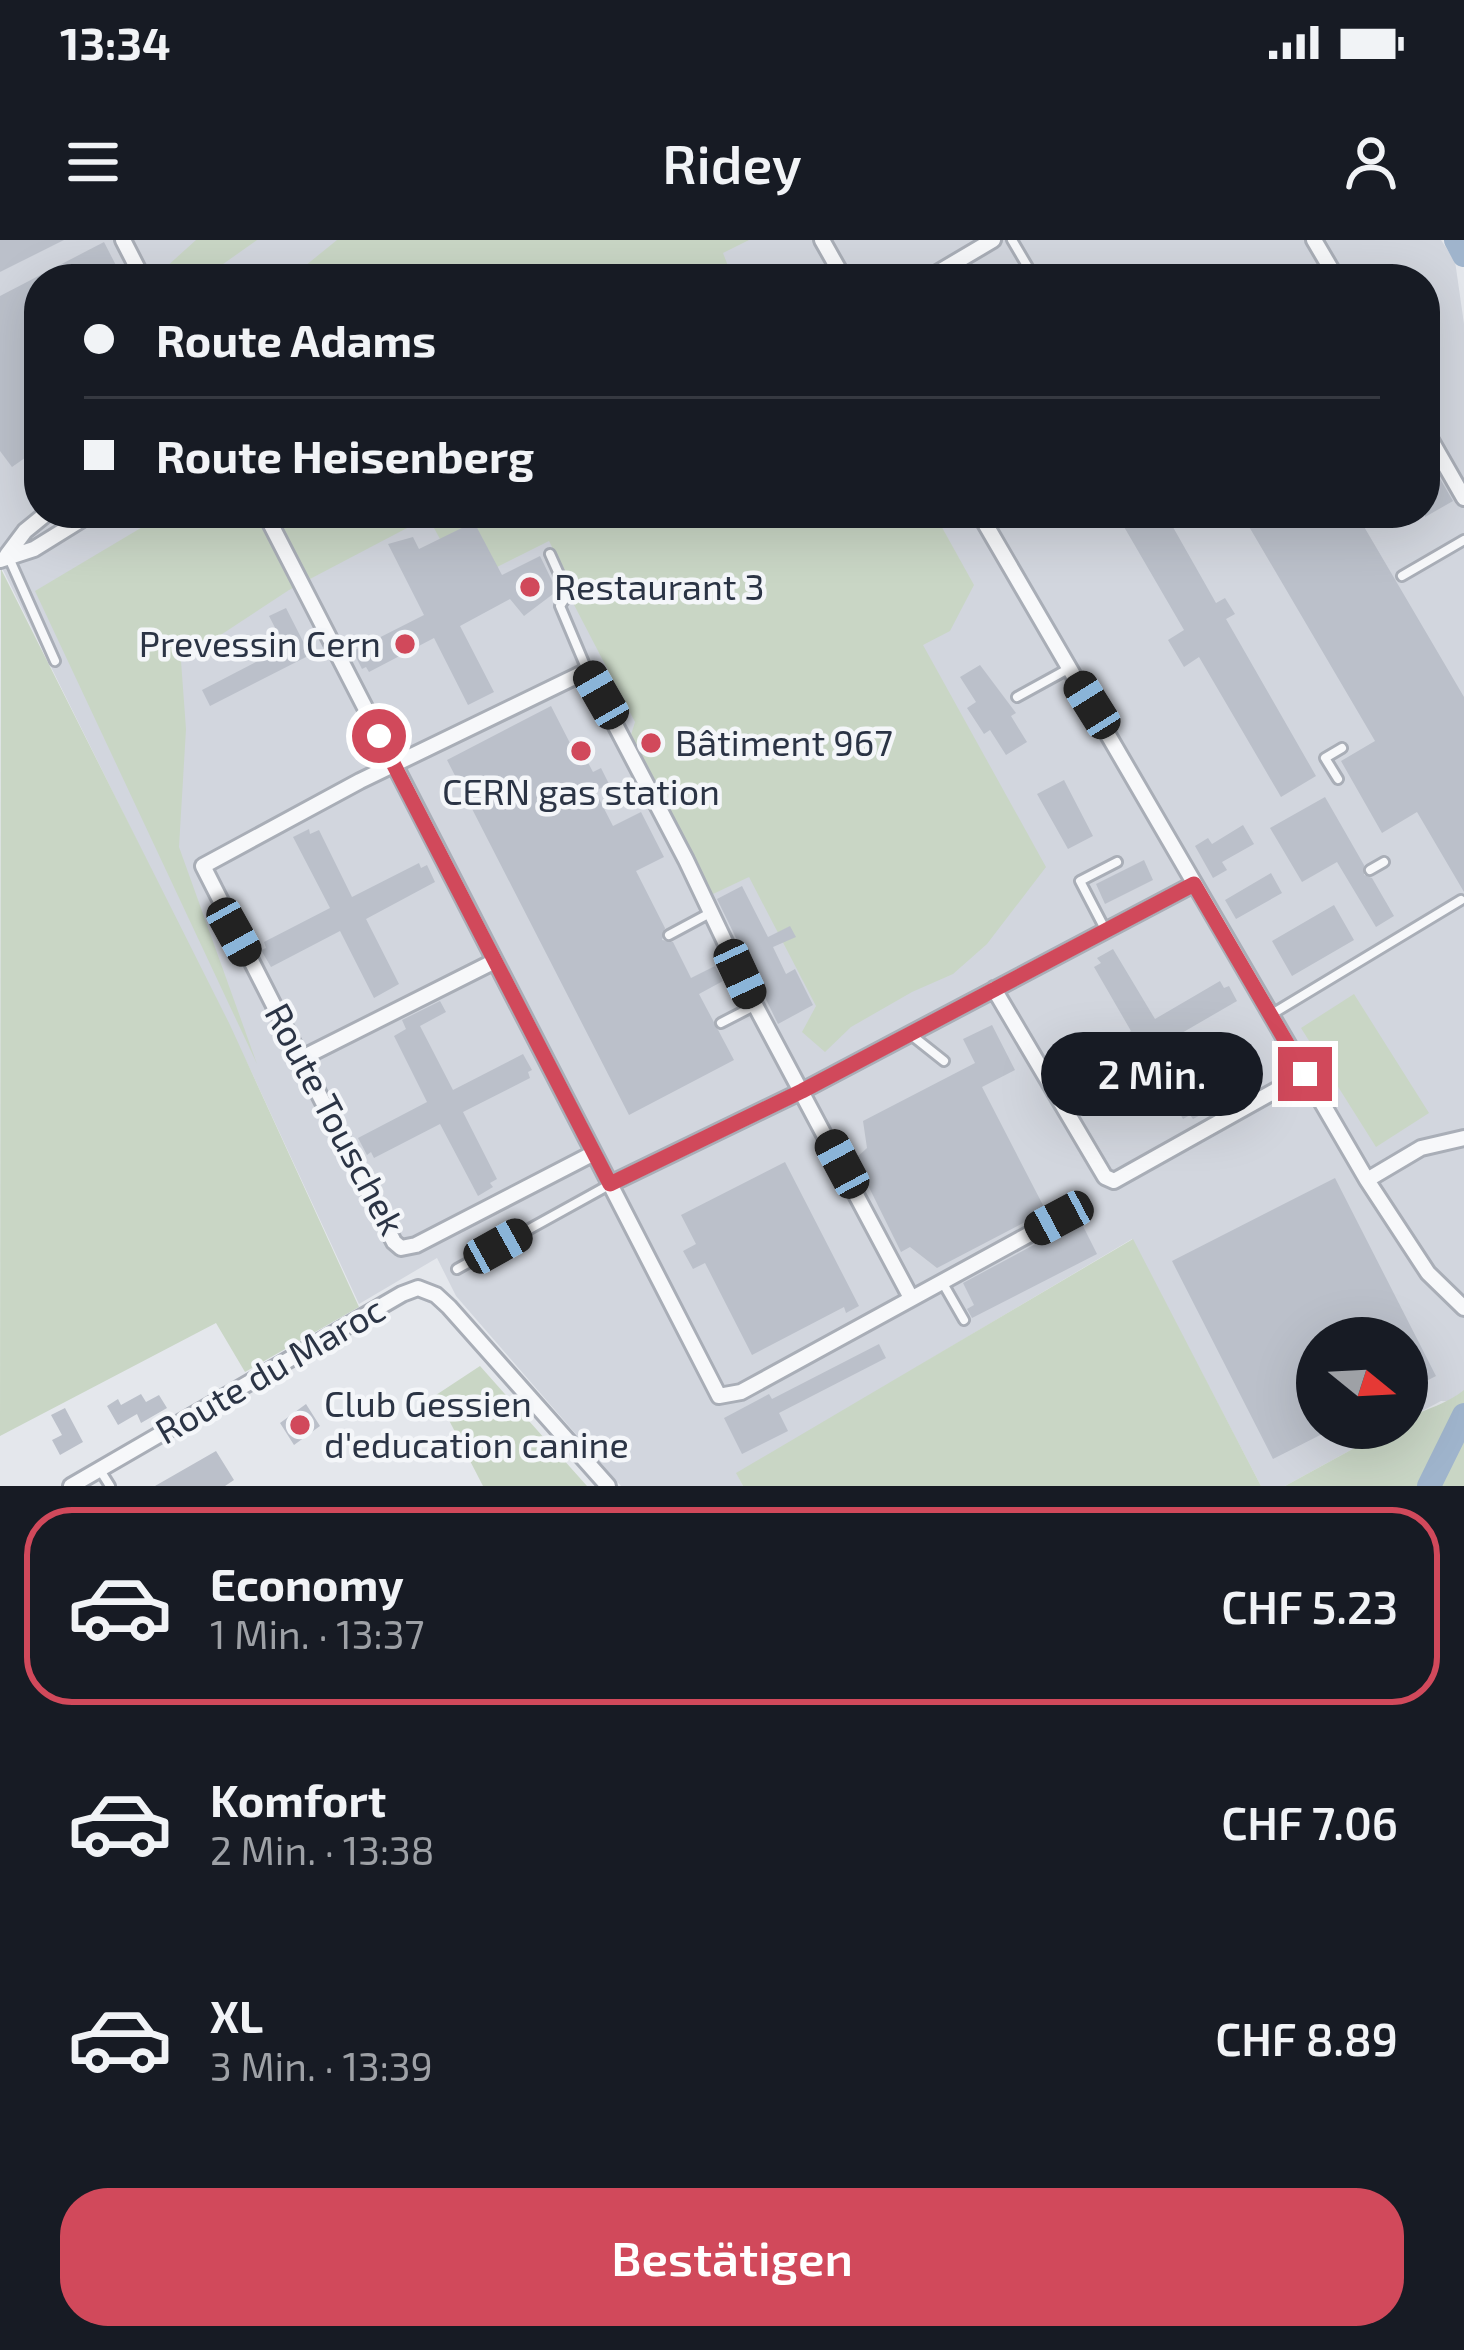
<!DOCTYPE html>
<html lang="de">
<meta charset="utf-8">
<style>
:root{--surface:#171b24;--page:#242831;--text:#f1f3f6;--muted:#9ea1a6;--line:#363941;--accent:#d1495b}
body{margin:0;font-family:"Exo 2",sans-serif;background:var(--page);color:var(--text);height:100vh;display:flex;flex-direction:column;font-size:45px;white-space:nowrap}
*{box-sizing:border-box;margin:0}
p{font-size:39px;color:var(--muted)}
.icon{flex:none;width:66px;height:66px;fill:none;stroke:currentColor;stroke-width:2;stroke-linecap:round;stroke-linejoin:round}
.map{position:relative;height:1246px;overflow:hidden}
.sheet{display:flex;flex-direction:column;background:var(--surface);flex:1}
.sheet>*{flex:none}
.banner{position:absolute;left:24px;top:24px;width:1416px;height:264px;border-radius:48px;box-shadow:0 12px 48px #0002;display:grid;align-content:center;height:264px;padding:0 60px;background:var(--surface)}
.needle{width:78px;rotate:108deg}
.fabs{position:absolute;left:1296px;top:1077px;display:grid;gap:24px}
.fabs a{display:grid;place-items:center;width:132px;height:132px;border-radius:50%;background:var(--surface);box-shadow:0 12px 48px #0002;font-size:60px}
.end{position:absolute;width:54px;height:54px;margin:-27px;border:15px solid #d1495b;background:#fff;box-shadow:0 0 0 6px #fff}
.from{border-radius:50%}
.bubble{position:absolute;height:84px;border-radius:42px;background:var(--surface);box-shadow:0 12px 48px #0002;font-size:39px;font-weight:600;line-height:84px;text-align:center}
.car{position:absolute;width:36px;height:72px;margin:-36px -18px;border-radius:15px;box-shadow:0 0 9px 3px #0007;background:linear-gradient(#222 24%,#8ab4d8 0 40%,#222 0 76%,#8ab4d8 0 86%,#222 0)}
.banner b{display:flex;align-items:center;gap:42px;height:114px;font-size:45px}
.banner b+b{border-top:3px solid var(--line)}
.banner i{width:30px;height:30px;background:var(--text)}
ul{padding:21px 0 0;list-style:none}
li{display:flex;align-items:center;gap:36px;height:198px;margin:0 24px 18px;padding:0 36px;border:6px solid transparent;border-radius:48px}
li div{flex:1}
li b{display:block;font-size:45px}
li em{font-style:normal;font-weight:600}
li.on{border-color:var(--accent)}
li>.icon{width:108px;height:108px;stroke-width:1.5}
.cta{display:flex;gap:24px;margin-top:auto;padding:24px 60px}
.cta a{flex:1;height:138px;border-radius:48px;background:var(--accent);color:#fff;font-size:48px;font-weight:600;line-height:138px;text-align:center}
.status{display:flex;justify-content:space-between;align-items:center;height:84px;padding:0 60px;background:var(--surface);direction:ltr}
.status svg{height:33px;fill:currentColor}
header{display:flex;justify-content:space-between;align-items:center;height:156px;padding:0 60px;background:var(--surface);font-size:54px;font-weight:600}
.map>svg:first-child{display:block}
</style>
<div class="status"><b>13:34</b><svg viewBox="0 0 49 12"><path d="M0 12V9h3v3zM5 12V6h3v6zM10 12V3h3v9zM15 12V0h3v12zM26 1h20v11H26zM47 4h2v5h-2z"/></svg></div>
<header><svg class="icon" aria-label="menu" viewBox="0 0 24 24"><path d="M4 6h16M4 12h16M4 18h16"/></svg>Ridey<svg class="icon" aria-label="person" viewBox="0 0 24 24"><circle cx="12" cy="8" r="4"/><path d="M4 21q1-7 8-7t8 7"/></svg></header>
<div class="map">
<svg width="1464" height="1246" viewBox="0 0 1464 1246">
<rect width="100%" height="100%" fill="#e4e7ec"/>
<path fill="#d2d6de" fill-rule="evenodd" d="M0 0H1441L1455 21 1464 84V1162L1441 1161 1407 1179V1098H1317V1188H1391L1285 1246H1261L1132 999 737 1234 743 1246H621L456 1056 437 1018 359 1064 251 831 0 324ZM39 39H1425V273H39Z"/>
<path fill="#c9d6c5" d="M196 0H257L202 39H173L165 28Z
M337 0H749L723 13 733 39H289Z
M166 273H934L974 345 950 391 923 405 1046 627 987 704 953 734 912 752 851 787 825 812 802 792 816 766 749 637 713 654 630 498 635 482 571 359 574 350 549 301 497 327 474 283 440 299 428 277 289 350 181 421 186 489 179 607 257 824 35 351Z
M1 329 230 785 359 1067 245 1132 216 1083 0 1196Z
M1354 754 1429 873 1376 907 1301 788Z
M1133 999 1261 1246H743L736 1233Z
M480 1126 587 1246H483L436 1155Z
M1464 1150V1246H1285L1391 1188H1407V1179C1425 1169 1449 1163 1464 1150Z"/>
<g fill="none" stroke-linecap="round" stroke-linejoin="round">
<path stroke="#9fb4cc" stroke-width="24" d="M1456 0 1464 15
M1429 1246 1464 1175"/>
</g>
<path fill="#bbc0ca" d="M0 0H64L0 32Z
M104 2 123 39H39V83L33 87 39 96V208L12 227 0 211V56Z
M1425 213 1453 261 1425 277Z
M1116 273H1165L1216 363 1225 358 1235 374 1226 379 1316 536 1281 557 1199 417 1184 427 1168 400 1184 390Z
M1241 273H1356L1464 457V652L1417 572 1382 593 1341 521 1375 501Z
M474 282 502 335 540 316 557 351 524 376 510 359 460 386 494 452 468 465 434 398 369 432 366 427 362 429 353 411 424 375 388 304 413 297 419 309Z
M286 368 310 415 210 466 202 450 285 407 269 376Z
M980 425 1016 473 1011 476 1027 502 1006 515 990 490 984 494 967 468 976 462 960 437Z
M551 466 572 507 578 504 593 532 601 528 609 544 595 551 613 586 641 572 664 617 636 631 665 688 662 700 673 702 691 738 715 726 723 741 699 754 734 820 629 875 447 520Z
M1064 540 1093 596 1068 609 1037 554Z
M1325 557 1364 625V635L1372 638 1394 676 1376 687 1337 622 1302 642 1270 588Z
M1243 585 1254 604 1222 622 1227 630 1213 638 1195 606 1208 598 1212 604Z
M309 589 310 594 319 590 352 657 419 623 421 628 427 625 435 642 366 679 399 744 374 758 340 691 271 727 261 710 266 708 264 702 330 668 293 597Z
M1144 620 1153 640 1105 664 1096 644Z
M1271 633 1282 653 1236 679 1225 660Z
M742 646 768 697 790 686 796 697 773 707 786 734 795 729 813 765 778 784 717 659Z
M1334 665 1354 700 1292 736 1272 701Z
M1113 709 1155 779 1220 741 1224 748 1229 746 1237 761 1168 801 1208 871 1193 879 1190 875 1183 879 1146 816 1082 853 1068 828 1131 791 1094 727 1101 723 1097 718Z
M440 761 446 772 420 786 453 850 523 814 532 830 528 832 530 838 463 872 497 939 490 943 493 947 478 956 440 884 374 918 371 912 367 915 358 898 427 862 394 796 406 789 402 780Z
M992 785 1015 830 982 847 1046 971 937 1028 910 1007 901 1012 855 919 867 908 863 881 975 823 963 799Z
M785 922 859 1066 846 1073 844 1067 752 1115 705 1023 693 1029 683 1011 696 1004 681 975Z
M1335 938 1436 1136 1407 1151V1098H1317V1188H1334L1273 1219 1172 1021Z
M1080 980 1097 1014 972 1078 967 1069 974 1065 963 1043Z
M879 1104 886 1118 779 1173 788 1191 742 1214 724 1178 769 1154 772 1159Z
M141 1154 146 1162 159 1155 167 1168 141 1183 137 1174 118 1185 107 1166 118 1159 121 1165Z
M306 1164 320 1186 294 1205 280 1183Z
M65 1168 83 1202 60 1215 52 1200 62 1195 51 1175Z
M216 1211 234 1240 225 1246H155Z"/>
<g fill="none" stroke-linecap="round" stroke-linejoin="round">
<g stroke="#a9aeb7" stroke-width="14">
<path id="service" d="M1012 0 1035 39
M550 314 568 354 560 366 587 430
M9 318 55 421
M1402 336 1464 300
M1017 457 1068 429
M1338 539 1325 518 1342 508
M1370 630 1384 622
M1106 691 1080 641 1117 622
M669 695 710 673
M1272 774 1461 660
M721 783 754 766
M910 794 944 821
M457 1029 609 945
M941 1040 964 1080
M100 1230 110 1246"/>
</g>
<g stroke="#a9aeb7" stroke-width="20">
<path id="minor" d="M123 0 143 39
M822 0 844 39
M1314 0 1337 39
M927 39 993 0
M1425 190 1464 258
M265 273 719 1156 741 1152 1059 978
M979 273 1367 940 1428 1033 1464 1068
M7 315 25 291 47 273
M0 320 34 309 92 273
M994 749 1105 937 1114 941 1305 834
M302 818 493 722
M594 913 416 1005 401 1008 394 1002 203 626 360 541 587 431 686 620 755 765 910 1056
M1367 940 1421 908 1464 898
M610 944 802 851 1194 644
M71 1246 402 1054 418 1048 436 1055 449 1067 608 1246"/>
</g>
<use href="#service" stroke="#f7f8fa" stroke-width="8"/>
<use href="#minor" stroke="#f7f8fa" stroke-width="14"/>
</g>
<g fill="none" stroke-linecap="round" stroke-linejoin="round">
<path stroke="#d1495b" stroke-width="15" d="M379 496 610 944 802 851 1194 644 1305 834"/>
</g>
<g fill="#d1495b" stroke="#f4f6f9" stroke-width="4.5">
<circle cx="530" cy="347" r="12"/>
<circle cx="405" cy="404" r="12"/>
<circle cx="651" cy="503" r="12"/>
<circle cx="581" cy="511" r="12"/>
<circle cx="300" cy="1185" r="12"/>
</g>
<g text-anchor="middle" stroke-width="9" stroke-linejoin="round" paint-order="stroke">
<g font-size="36" fill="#2b3445" stroke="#f4f6f9" text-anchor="start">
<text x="554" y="360">Restaurant 3</text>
<text x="381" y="417" text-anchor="end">Prevessin Cern</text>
<text x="675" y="516">Bâtiment 967</text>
<text x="581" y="565" text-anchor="middle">CERN gas station</text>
<text x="324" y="1177">Club Gessien<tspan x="324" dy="41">d'education canine</tspan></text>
</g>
<g font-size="36" fill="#2b3445" stroke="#f4f6f9">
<text transform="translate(335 879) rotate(62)" y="13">Route Touschek</text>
<text transform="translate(270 1130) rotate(-30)" y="13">Route du Maroc</text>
</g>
</g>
</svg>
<div class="fabs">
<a><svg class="needle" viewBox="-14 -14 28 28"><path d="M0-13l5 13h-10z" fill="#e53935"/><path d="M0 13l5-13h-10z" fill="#9ea1a6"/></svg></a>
</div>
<i class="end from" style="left:379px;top:496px"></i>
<i class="end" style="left:1305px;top:834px"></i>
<div class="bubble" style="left:1041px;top:792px;width:222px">2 Min.</div>
<i class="car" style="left:601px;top:455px;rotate:330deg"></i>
<i class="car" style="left:1092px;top:465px;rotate:328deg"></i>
<i class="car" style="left:234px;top:692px;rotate:151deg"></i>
<i class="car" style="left:740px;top:734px;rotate:155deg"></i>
<i class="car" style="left:842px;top:924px;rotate:332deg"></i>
<i class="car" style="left:1059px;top:978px;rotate:242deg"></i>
<i class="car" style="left:498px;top:1006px;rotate:61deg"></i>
<div class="banner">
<b><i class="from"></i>Route Adams</b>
<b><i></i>Route Heisenberg</b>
</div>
</div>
<section class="sheet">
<ul>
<li class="on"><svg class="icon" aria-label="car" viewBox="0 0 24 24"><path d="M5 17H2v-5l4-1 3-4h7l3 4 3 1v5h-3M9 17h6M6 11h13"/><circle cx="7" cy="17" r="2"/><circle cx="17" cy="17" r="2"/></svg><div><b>Economy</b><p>1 Min. · 13:37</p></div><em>CHF 5.23</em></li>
<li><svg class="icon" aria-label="car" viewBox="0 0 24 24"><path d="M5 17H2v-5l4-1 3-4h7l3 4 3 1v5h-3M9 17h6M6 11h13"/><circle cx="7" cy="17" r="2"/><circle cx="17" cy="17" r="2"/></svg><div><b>Komfort</b><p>2 Min. · 13:38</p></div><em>CHF 7.06</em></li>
<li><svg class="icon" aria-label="car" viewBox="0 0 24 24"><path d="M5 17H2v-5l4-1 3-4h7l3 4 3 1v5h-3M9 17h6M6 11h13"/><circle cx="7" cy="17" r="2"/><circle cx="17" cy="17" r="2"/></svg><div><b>XL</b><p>3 Min. · 13:39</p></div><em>CHF 8.89</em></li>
</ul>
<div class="cta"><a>Bestätigen</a></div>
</section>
